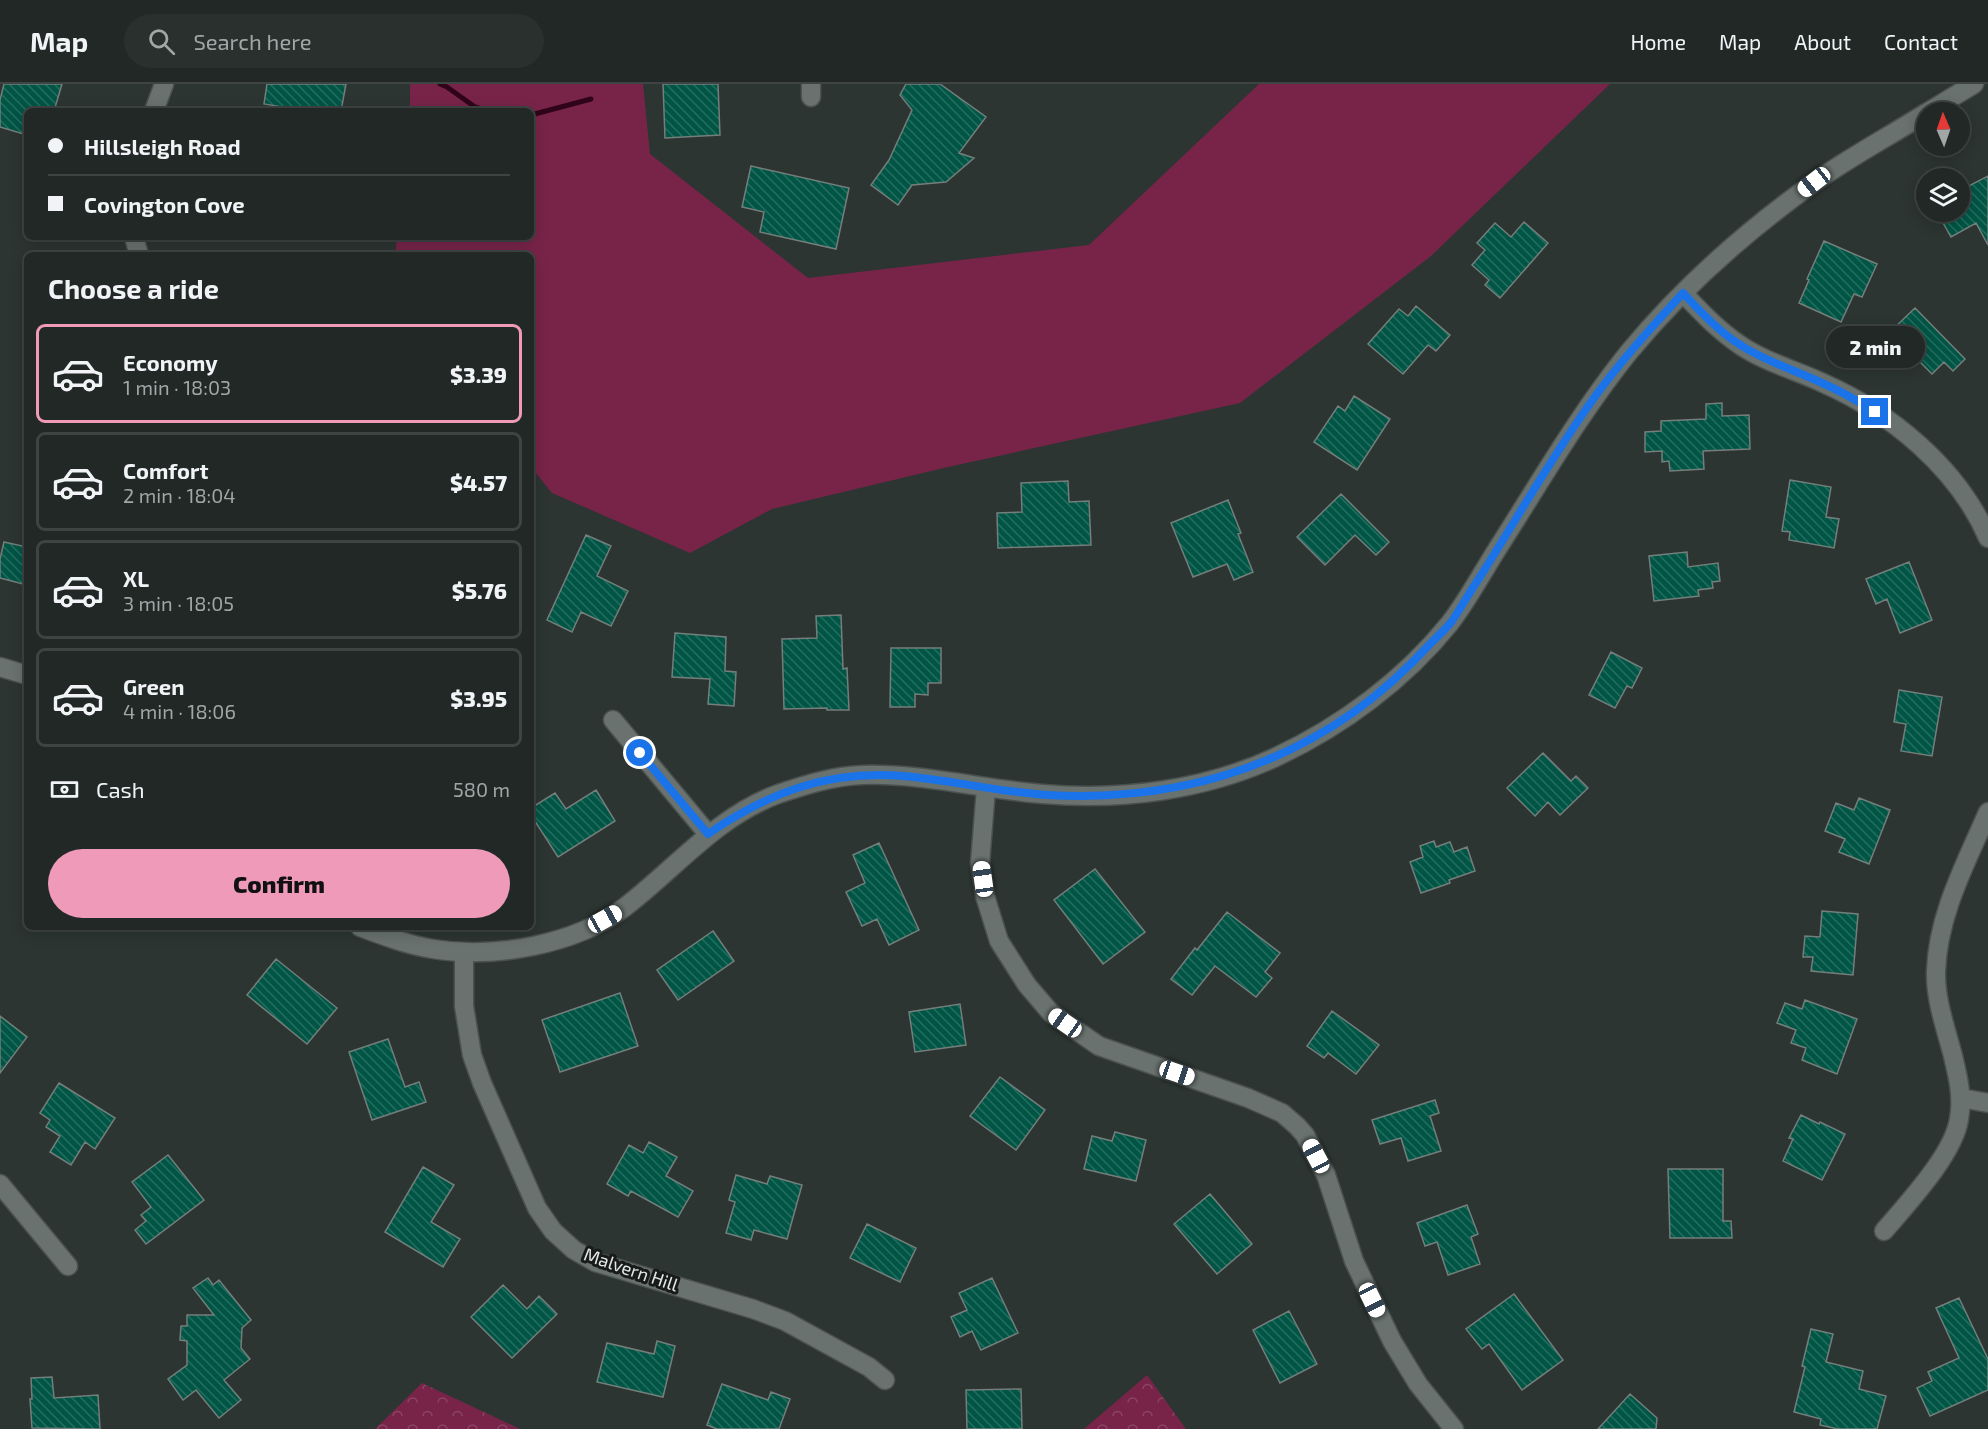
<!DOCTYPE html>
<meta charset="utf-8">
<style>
:root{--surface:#212826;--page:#29302e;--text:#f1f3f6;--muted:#a2a6a7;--line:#3e4443;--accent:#ef9ab8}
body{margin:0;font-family:"Exo 2",sans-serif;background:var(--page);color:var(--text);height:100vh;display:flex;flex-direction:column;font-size:22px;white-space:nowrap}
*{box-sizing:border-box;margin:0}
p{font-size:20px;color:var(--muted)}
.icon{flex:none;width:33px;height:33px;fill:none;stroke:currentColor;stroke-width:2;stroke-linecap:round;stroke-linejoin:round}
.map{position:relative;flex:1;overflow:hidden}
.drawer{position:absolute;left:24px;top:168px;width:510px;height:678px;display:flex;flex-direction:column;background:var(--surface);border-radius:9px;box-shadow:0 3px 15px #0003,0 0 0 2px var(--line)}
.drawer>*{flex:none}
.guide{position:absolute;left:24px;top:24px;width:510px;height:132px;border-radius:9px;box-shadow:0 3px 15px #0003,0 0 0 2px var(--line);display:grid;align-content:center;height:132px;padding:0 24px;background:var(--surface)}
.needle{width:39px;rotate:358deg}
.tools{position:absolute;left:1916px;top:18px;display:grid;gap:12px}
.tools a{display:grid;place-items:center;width:54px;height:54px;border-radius:50%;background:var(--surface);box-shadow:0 3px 15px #0003,0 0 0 2px var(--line);font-size:30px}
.end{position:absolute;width:27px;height:27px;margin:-14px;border:8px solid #1a73e8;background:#fff;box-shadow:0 0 0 3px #fff}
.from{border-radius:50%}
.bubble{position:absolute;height:42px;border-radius:21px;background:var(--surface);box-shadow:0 3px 15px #0003,0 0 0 2px var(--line);font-size:20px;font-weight:800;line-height:42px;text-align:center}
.car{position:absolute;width:18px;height:36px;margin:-18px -9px;border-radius:8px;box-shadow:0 0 4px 2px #0007;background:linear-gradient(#fff 24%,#345 0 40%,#fff 0 76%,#345 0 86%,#fff 0)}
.guide b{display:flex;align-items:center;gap:21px;height:57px;font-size:22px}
.guide b+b{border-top:2px solid var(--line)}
.guide i{width:15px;height:15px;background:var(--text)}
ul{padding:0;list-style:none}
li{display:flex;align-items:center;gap:18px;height:99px;margin:0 12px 9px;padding:0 12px;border:3px solid var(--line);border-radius:9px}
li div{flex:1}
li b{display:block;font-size:22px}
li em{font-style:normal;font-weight:800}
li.active{border-color:var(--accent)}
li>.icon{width:54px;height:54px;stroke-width:1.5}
h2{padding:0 24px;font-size:27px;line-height:72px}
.pay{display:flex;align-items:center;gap:15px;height:66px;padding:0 24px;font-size:22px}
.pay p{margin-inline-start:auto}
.primary-button{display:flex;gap:12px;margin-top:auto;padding:12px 24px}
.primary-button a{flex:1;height:69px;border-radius:36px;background:var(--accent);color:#111;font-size:24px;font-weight:800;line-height:69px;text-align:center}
header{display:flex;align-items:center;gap:36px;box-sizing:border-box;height:84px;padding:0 30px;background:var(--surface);border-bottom:2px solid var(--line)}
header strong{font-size:28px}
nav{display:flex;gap:33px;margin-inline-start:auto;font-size:21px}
.search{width:420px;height:54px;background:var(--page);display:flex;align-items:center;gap:15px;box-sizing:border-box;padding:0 21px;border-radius:33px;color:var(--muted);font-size:22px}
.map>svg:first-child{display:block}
</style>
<header>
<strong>Map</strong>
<div class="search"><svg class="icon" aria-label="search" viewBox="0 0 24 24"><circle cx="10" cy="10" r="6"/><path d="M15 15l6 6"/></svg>Search here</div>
<nav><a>Home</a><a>Map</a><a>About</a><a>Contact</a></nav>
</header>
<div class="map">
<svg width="1988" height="1345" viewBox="0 0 1988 1345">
<defs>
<pattern id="forest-crowns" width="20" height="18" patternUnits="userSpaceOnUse" patternTransform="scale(1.5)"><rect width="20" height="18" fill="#782449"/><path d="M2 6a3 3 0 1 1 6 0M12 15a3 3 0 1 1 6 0" fill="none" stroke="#8b4463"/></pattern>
<pattern id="building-back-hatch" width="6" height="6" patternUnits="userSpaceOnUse" patternTransform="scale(1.5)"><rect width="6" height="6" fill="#005545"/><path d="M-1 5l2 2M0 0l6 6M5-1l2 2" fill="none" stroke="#256d60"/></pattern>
</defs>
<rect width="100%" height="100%" fill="#2c3532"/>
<path fill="#782449" d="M410 0H643L650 70 808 194 1089 161 1259 0H1610L1431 172 1240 319 948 383 772 425 690 469 552 409 531 383V171H395L397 153H531V27H410Z"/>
<path fill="url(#forest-crowns)" d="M1147 1291 1186 1345H1084Z
M422 1299 520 1345H375Z"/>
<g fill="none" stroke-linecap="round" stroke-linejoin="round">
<path stroke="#300418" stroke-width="5" d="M440 0 447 3 475 23 489 27
M531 31 591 15"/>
</g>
<path fill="url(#building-back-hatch)" stroke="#747e7b" stroke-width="1.5" d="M4 0H62L54 27H27V51L0 43V16Z
M267 0H346L341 27H307L264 20Z
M663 0H718L720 51 665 54Z
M906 0H940L986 33 959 69 974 74 946 98 912 101 898 121 871 101 889 76 912 26 900 11Z
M751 82 849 104 836 165 760 148 764 128 742 123Z
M1988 92V161L1976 139 1951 153 1937 128H1959V107Z
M1524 138 1548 159 1500 214 1485 201 1489 196 1472 181 1485 166 1477 159 1495 139 1511 153Z
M1824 157 1877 180 1862 213 1854 210 1841 238 1799 219 1809 196 1807 195Z
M1416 222 1450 251 1436 267 1428 261 1403 290 1368 260 1399 225 1408 232Z
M1915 224 1965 275 1953 287 1944 278 1932 290 1890 248Z
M1354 312 1390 335 1357 386 1314 358 1338 322 1345 327Z
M1722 319V332L1749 331 1750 365 1703 367 1704 385 1670 387 1669 377 1662 378V367L1645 368V348L1661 347V337L1706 335V320Z
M1790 396 1831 403 1826 433 1839 435 1834 464 1789 456 1790 448 1782 447Z
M1068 397 1069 418 1089 417 1091 461 998 464 997 429 1022 428 1021 399Z
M1341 410 1389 458 1376 471 1355 451 1325 481 1297 453Z
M1228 416 1241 449 1238 450 1253 488 1234 496 1227 480 1193 493 1171 439Z
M586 451 611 462 597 492 628 507 611 542 581 528 572 548 547 536Z
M4 458 27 463V501L0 494V475Z
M1687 468 1688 483 1718 479 1720 497 1712 498 1713 504 1698 506 1699 512 1654 517 1649 472Z
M1909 478 1932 536 1900 549 1887 515 1876 520 1866 495Z
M841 531 843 585 847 584 849 626H827V624L784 625 782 555 817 554 816 532Z
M675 549 726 553 725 587 736 588 734 622 708 620 710 595 672 593Z
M891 564H941V599H928V611L915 610V623H890Z
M1611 568 1642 584 1632 604 1627 602 1615 624 1589 611Z
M1899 606 1942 613 1932 672 1901 667 1906 640 1894 638Z
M1543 669 1571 697 1576 692 1588 704 1560 731 1548 718 1535 732 1507 704Z
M596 706 615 737 558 773 531 731V724L555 709 566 725Z
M1859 714 1890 726 1869 780 1839 768 1845 755 1825 747 1836 719 1854 726Z
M1434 757 1436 763 1450 758 1454 768 1467 763 1475 787 1449 796 1450 799 1421 809 1410 778 1423 773 1420 762Z
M879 759 919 846 889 861 877 835 862 842 846 808 865 799 853 771Z
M1095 785 1145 848 1103 880 1054 816Z
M1822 827 1858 830 1853 891 1811 887 1813 873H1803L1805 852 1820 853Z
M1227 828 1280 869 1265 888 1272 894 1256 913 1215 882 1192 911 1171 895 1195 864 1197 866Z
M713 847 734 877 678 916 657 886Z
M276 875 337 924 307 960 247 911Z
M620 909 638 962 560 988 542 936Z
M1805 916 1857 935 1837 990 1802 976 1806 964 1791 959 1796 946 1777 939 1785 919 1802 925Z
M960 920 966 961 915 968 909 928Z
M1332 927 1379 961 1356 990 1328 969 1324 974 1307 962Z
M0 932 27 953 0 989Z
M388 955 405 1003 419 998 426 1018 372 1036 349 968Z
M1000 993 1045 1026 1016 1066 970 1032Z
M59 999 115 1034 95 1065 85 1058 71 1081 50 1068 60 1052 46 1043 50 1036 40 1029Z
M1435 1016 1439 1029 1430 1032 1441 1067 1408 1077 1401 1054 1380 1060 1372 1036Z
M1801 1031 1819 1040 1820 1038 1845 1050 1822 1096 1783 1077 1793 1055 1789 1054Z
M1115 1048 1146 1056 1136 1097 1084 1085 1092 1052 1112 1057Z
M649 1058 677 1073 666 1092 693 1107 678 1133 631 1107 628 1112 607 1100 629 1061 643 1069Z
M168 1071 204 1116 146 1160 135 1146 146 1137 141 1131 151 1123 132 1098Z
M423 1083 454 1101 431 1138 460 1155 443 1183 385 1148Z
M1668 1085H1723V1137H1731L1732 1154H1670Z
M736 1091 767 1100 770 1092 802 1101 787 1155 754 1146 751 1156 726 1149 735 1118 729 1116Z
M1210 1110 1252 1160 1217 1190 1174 1140Z
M1467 1121 1478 1150 1471 1153 1480 1180 1448 1191 1437 1158 1425 1162 1417 1139Z
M867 1140 916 1164 900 1198 850 1174Z
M208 1194 213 1201 219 1196 251 1236 242 1244 241 1264 250 1275 224 1296 241 1316 219 1334 196 1306 183 1316 168 1295 187 1281V1257L180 1256 181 1242H187V1231H214L193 1204Z
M992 1194 1018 1249 981 1266 972 1247 960 1253 951 1233 967 1226 959 1209Z
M503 1201 527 1225 539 1212 557 1230 512 1274 471 1233Z
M1514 1210 1563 1276 1522 1306 1489 1260 1482 1265 1466 1245Z
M1959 1214 1988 1275V1306L1930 1332 1917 1304 1932 1297 1928 1288 1959 1274 1936 1224Z
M1289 1227 1317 1280 1280 1299 1253 1246Z
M1811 1245 1833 1250 1826 1278 1863 1287 1859 1305 1886 1312 1877 1345H1838L1820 1341 1821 1335 1794 1328 1805 1283 1802 1282Z
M657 1257 675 1262 663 1313 597 1298 607 1259 654 1270Z
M52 1293 54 1314 98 1311 100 1345 32 1344 30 1315H32L31 1294Z
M722 1300 768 1316 771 1308 790 1315 779 1345H717L707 1341Z
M1021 1305 1022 1345H967L966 1306Z
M1630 1310 1657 1334 1656 1345H1598Z"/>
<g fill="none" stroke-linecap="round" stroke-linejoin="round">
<g stroke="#4b514f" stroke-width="21">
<path id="minor" d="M811 13V0
M154 27 164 0
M1928 28 1974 0
M134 153 139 171
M1683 209C1701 228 1718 246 1740 261 1765 278 1795 286 1823 299 1891 329 1958 384 1988 454
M0 583 27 591
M613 636 708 750
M986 704 980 779 985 812 999 857 1027 901 1051 929 1099 962 1248 1014 1282 1029 1297 1042 1305 1051 1326 1091 1354 1177 1392 1257 1418 1300 1454 1345
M360 843C384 852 408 861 433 865 494 875 575 861 625 823 676 784 716 733 778 710 805 701 833 692 862 691 922 689 982 705 1043 710 1121 717 1205 706 1276 673 1342 642 1404 596 1450 539 1467 517 1481 491 1496 467 1539 400 1579 330 1629 268 1682 204 1745 148 1812 100 1848 74 1888 53 1926 29
M464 868V922L472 971 482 999 537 1124 553 1147 574 1166 595 1178 753 1225 785 1237 869 1283 885 1296
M1961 1014 1988 1019
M0 1100 68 1182
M1884 1147C1907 1120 1954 1070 1959 1035 1963 1013 1958 993 1953 972 1946 945 1935 915 1936 887 1938 830 1966 779 1988 728"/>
</g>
<use href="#minor" stroke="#69726f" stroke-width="18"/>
</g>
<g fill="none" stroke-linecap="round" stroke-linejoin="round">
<path stroke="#1a73e8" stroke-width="8" d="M640 669 708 750C769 708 829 686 903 692 951 696 999 708 1048 711 1158 717 1263 692 1354 628 1382 608 1407 585 1431 559 1438 552 1446 545 1452 537 1461 524 1469 509 1478 496 1515 438 1550 376 1589 321 1617 281 1650 245 1683 209 1701 228 1719 248 1742 262 1767 278 1795 286 1822 299 1841 307 1858 317 1875 328"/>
</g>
<g text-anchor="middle" stroke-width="6" stroke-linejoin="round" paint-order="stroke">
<g font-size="18" fill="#e4e9e7" stroke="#181b1a">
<text transform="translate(631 1186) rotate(19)" y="6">Malvern Hill</text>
</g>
</g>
</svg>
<div class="tools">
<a><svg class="needle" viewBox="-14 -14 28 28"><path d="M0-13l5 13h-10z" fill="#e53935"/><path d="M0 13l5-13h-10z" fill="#a2a6a7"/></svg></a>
<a><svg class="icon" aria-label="layers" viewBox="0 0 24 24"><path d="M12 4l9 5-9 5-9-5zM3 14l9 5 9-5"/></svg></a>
</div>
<i class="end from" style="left:640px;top:669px"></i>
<i class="end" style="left:1875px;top:328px"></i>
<div class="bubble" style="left:1826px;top:242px;width:99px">2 min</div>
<i class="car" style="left:1814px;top:98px;rotate:232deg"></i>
<i class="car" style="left:983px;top:795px;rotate:352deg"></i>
<i class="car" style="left:605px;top:835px;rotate:61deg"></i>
<i class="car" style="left:1065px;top:939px;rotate:305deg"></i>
<i class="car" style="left:1177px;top:989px;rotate:109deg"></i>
<i class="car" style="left:1316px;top:1072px;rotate:332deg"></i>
<i class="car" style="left:1372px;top:1216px;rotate:154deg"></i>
<div class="guide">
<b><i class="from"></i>Hillsleigh Road</b>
<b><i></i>Covington Cove</b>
</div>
<section class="drawer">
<h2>Choose a ride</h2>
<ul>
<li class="active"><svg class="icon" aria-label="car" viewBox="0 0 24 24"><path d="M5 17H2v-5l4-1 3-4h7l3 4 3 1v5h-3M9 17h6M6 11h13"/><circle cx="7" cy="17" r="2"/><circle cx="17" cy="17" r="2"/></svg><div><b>Economy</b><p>1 min · 18:03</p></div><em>$3.39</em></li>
<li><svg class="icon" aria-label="car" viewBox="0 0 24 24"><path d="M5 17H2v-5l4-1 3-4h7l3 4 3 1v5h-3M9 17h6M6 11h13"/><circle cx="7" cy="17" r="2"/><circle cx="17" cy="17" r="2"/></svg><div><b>Comfort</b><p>2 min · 18:04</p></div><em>$4.57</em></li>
<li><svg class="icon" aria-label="car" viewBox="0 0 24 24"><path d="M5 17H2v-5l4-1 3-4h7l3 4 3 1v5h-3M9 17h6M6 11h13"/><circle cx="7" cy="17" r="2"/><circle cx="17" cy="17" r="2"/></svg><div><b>XL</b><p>3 min · 18:05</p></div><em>$5.76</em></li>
<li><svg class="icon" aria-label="car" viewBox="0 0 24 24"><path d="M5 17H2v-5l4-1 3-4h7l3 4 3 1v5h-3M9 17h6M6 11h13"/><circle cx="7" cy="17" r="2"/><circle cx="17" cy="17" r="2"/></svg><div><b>Green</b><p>4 min · 18:06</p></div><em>$3.95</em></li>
</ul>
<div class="pay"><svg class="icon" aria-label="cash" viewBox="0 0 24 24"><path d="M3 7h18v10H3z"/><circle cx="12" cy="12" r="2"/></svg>Cash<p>580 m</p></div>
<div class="primary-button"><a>Confirm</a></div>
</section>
</div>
